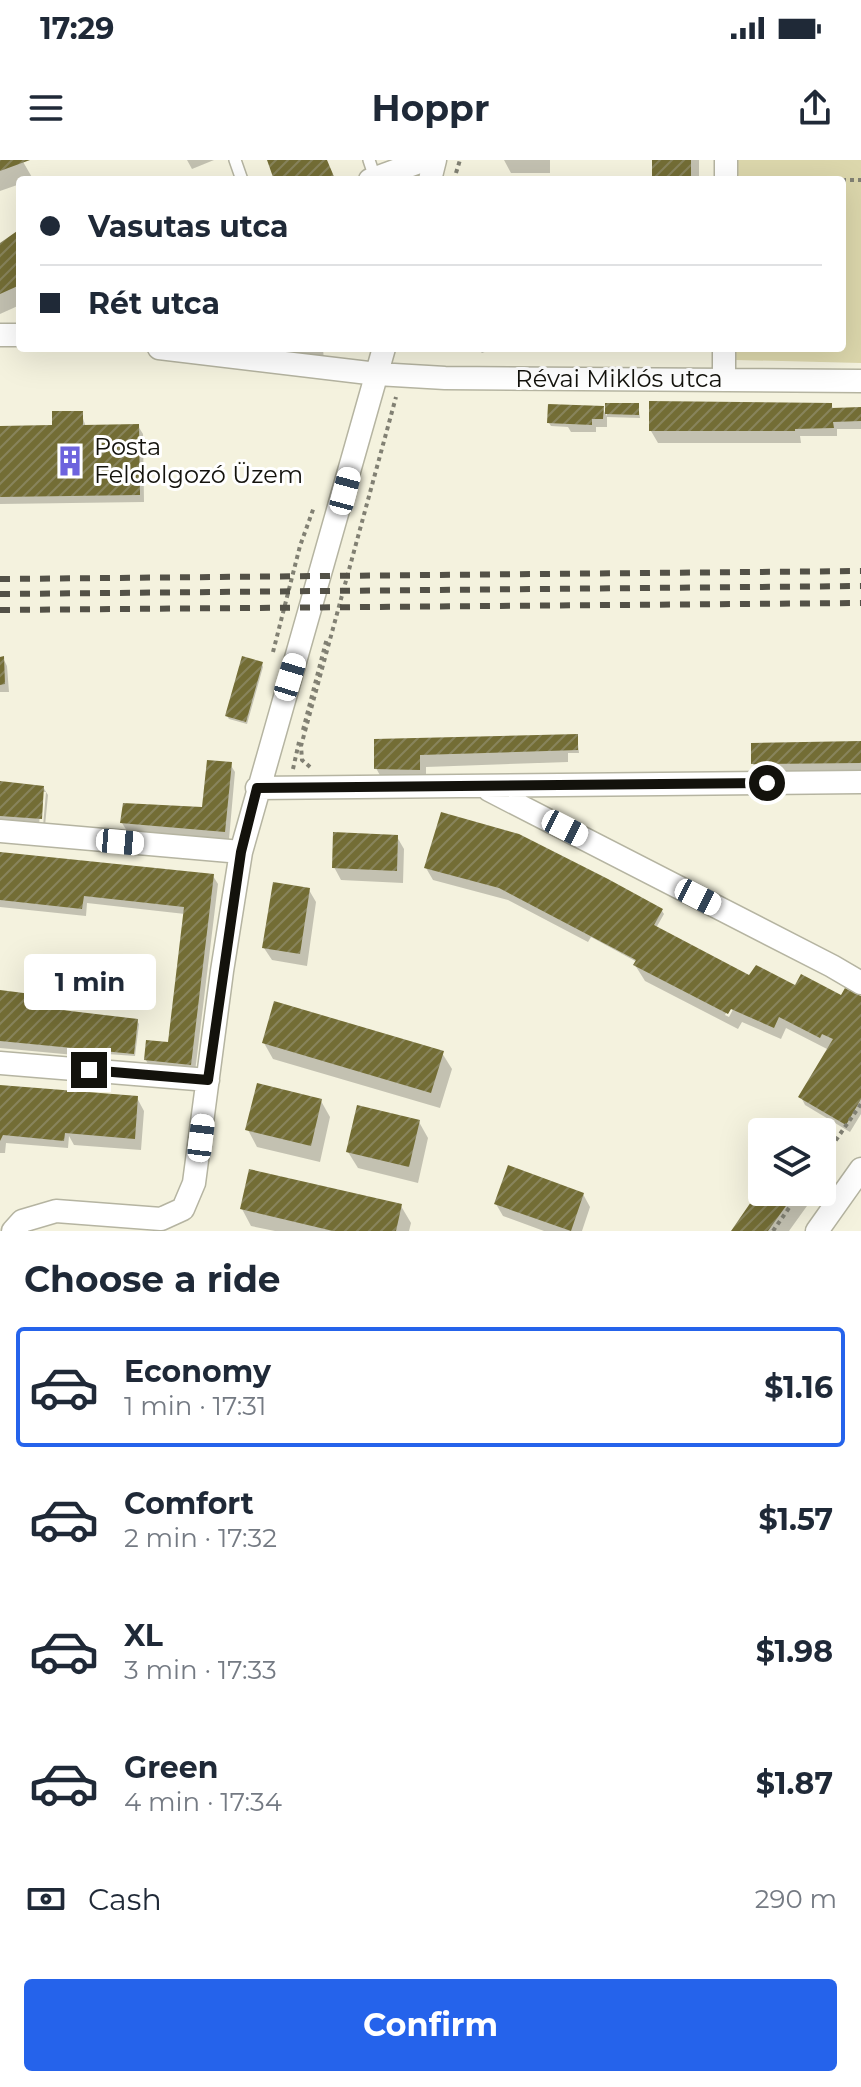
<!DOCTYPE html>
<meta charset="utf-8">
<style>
:root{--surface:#fff;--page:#f2f2f3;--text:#1f2937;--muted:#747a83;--line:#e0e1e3;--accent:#2563eb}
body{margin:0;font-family:Montserrat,sans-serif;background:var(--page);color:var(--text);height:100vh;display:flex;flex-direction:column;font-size:30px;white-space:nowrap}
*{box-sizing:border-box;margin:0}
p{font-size:26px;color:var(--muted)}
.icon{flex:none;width:44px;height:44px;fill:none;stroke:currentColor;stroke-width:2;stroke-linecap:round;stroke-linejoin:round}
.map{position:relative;height:1071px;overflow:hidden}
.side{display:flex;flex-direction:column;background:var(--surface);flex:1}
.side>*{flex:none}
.guide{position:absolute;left:16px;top:16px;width:830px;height:176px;border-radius:8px;box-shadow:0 8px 32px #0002;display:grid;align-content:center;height:176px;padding:0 24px;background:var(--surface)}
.tools{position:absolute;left:748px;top:958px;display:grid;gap:16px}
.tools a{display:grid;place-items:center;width:88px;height:88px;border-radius:8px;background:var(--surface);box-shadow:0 8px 32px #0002;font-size:40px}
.end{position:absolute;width:36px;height:36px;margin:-18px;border:10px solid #13120c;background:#fff;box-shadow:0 0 0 4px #fff}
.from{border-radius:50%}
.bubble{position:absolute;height:56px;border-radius:8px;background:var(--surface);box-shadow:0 8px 32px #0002;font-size:26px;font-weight:700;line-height:56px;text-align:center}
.car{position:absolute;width:24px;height:48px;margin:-24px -12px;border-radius:10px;box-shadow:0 0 6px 2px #0007;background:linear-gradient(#fff 24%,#345 0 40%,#fff 0 76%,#345 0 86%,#fff 0)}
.guide b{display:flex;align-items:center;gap:28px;height:76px;font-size:30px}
.guide b+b{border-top:2px solid var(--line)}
.guide i{width:20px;height:20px;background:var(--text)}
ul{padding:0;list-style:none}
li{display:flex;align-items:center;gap:24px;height:120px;margin:0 16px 12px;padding:0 8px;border:4px solid transparent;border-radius:8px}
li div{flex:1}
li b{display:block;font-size:30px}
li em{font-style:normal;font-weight:700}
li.current{border-color:var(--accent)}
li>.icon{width:72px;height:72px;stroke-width:1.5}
h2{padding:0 24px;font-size:36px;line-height:96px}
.pay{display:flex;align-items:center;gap:20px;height:88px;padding:0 24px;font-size:30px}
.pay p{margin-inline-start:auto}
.button{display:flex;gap:16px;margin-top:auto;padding:16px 24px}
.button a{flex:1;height:92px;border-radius:8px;background:var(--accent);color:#fff;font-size:32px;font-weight:700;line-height:92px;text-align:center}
.status{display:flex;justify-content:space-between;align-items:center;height:56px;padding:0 40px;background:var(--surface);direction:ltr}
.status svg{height:22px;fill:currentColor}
header{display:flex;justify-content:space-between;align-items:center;height:104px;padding:0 24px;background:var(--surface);font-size:36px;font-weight:700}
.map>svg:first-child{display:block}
</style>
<div class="status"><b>17:29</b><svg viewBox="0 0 49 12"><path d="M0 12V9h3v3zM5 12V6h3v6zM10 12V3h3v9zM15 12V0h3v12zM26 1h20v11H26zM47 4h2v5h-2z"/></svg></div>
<header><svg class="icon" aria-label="menu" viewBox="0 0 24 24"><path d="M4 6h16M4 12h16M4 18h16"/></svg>Hoppr<svg class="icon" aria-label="share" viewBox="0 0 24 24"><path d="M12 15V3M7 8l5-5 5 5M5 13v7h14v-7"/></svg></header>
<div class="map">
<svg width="861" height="1071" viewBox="0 0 861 1071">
<defs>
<pattern id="building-hatch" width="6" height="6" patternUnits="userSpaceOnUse" patternTransform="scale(2)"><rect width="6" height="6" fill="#736d35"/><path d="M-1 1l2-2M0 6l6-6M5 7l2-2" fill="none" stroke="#88845c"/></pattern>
</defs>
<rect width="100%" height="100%" fill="#f4f2de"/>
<path fill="#dcd7ac" d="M736 0H861V203L736 200V188H842V20H736Z"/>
<path fill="#0003" d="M0 0H22L33 19 20 20V24L0 31Z
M187 0H214L192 9Z
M504 0H550V13H511Z
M654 0H699V20H654Z
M20 72V145L0 154V86Z
M270 188H323L324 202 275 198Z
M477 188H495L482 193Z
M607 245H638L640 258 607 257V267H596V272H571L568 267 551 266 549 263 602 248 607 256Z
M831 245 834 250 861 249V269H837V276H800L801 283H658L651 271Z
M81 253 86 267 138 266 143 274 144 342 0 344V268L54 267Z
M3 498 7 506 9 532H0V499Z
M262 504 263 507 247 564 229 559 227 556Z
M577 576 579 593H568V602L426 607V622L383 621 376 608V580Z
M861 583V615L761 616 753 604Z
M230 604 235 612 229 679 127 671 122 663 204 649Z
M0 624 43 627 48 635 45 666H43L46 632H42L39 665 0 662Z
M397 677 404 689 403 723 341 720 334 707Z
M0 695 213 716 218 724 195 912 150 908 146 900 170 885 185 754 87 743 86 756 0 747Z
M426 708 662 751 664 754 656 768 746 816 725 855 729 857 749 819 842 838H861V954L850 972 805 945 801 937 829 890 786 868 781 879 742 862 738 869 645 821 635 805 637 802 591 777 588 782 508 740 433 720Z
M309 730 316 742 307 806 272 800 264 788Z
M0 832 62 840 66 852 137 861 139 864 135 896 107 894 106 898 0 888Z
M264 883 442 893 452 909 440 948 273 899Z
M0 926 137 938 144 951 141 990 74 985 69 976 68 988 6 983 5 993H0Z
M321 941 330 957 320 1002 257 987 248 970Z
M419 962 428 978 418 1023 358 1008 348 992Z
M822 1005 828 1015 822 1024Z
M762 1031V1032H817L789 1071H734Z
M583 1034 590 1047 582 1071H544L503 1056 496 1044Z
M401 1046 411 1063 409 1071H275L251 1066 242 1049Z"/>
<path fill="url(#building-hatch)" d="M0 0H30L0 11Z
M267 0H327L335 19 274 20Z
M652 0H691V20H652Z
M20 69V125L0 134V83Z
M649 241 832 243V248L861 247V261L833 262 834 268 795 269V271H649Z
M605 243H639V255L605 254Z
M548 244 604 246 603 259H592V265L547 263Z
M52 251H83V265L139 264 140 335 0 337V266L52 265Z
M4 496 5 524 0 525V497Z
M242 496 263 502 246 562 225 556Z
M578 574V590L420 595V610L374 609V579Z
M861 581V603L751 604V583Z
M207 600 232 602 225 672 120 663 123 643 202 647Z
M0 621 44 626 42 659 0 656Z
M441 652 519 674 608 719 663 749 654 765 749 815 756 805 795 825 801 814 841 835 845 828 861 836V939L846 965 798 937 833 879 822 874 820 878 779 857 774 868 731 849 728 854 633 805 636 800 499 728 424 708Z
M333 672 398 675 397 711 332 708Z
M0 692 214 714 191 905 144 900 146 880 168 882 184 747 84 736 82 749 0 740Z
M273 722 310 728 300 794 262 788Z
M0 830 63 838 62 850 138 859 134 894 0 881Z
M274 841 444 891 431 933 262 883Z
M257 923 322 939 311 986 245 970Z
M0 925 138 936 135 979 65 973 64 981 3 975 0 981Z
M357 945 420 960 409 1007 346 992Z
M508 1005 584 1033 571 1071 494 1044Z
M249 1009 402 1044 396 1071H333L240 1049Z
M762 1026V1032H796L768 1071H731Z"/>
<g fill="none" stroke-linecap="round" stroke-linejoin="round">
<g stroke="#b5b4a1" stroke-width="14">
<path id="service" d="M235 0 242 20
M369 0 375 18"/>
</g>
<g stroke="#b5b4a1" stroke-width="25">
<path id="minor" d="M726 0V20
M370 20 425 0
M430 20 435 0
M0 175H20
M159 188 377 214 445 218 861 221
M724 220V188
M257 628 861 622
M489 630 832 806 861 823
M0 671 241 692
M0 903 208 920
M13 1071 22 1061 56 1051 161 1059 183 1049 194 1023 222 811 241 692 384 188
M817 1071 861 1009"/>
</g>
<path stroke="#818073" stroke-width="4" stroke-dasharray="4 4" stroke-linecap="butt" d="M456 13 460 0
M842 20H861
M273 492 300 386 314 347
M303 570 327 478
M310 607 302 600 301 586 396 237
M293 609 299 582
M822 1000 861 944
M773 1071 800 1032"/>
<use href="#service" stroke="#fff" stroke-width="11"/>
<use href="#minor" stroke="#fff" stroke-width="22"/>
<path stroke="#535147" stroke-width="6" stroke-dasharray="10 10" stroke-linecap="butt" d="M0 419 861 411
M0 434 861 426
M0 450 861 443"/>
</g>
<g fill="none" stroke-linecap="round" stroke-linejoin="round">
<path stroke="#13120c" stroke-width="10" d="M89 910 208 920 241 692 257 628 767 623"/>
</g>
<defs>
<g id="building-bare" transform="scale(2.4)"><path d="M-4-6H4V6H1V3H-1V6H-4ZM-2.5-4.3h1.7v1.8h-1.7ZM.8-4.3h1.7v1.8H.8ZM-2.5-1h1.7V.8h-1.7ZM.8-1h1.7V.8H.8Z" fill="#6d63dd" stroke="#fff" stroke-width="2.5" paint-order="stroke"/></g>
</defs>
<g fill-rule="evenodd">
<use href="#building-bare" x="70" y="301"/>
</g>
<g text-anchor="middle" stroke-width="6" stroke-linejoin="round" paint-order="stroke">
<g font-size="24" fill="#13120c" stroke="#fff">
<text x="619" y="227">Révai Miklós utca</text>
</g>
<g font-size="24" fill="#13120c" stroke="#fff" text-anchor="start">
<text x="94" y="295">Posta<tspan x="94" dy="28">Feldolgozó Üzem</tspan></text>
</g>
</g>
</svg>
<div class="tools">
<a><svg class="icon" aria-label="layers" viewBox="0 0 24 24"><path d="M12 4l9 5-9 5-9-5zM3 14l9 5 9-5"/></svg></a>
</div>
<i class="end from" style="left:767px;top:623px"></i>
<i class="end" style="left:89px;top:910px"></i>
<div class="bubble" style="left:24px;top:794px;width:132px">1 min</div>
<i class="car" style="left:345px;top:331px;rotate:15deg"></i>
<i class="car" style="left:290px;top:517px;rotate:17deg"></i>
<i class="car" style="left:565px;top:668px;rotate:117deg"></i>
<i class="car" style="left:120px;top:682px;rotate:95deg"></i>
<i class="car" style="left:698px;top:737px;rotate:117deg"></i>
<i class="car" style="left:201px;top:978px;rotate:7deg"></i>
<div class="guide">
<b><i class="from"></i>Vasutas utca</b>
<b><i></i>Rét utca</b>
</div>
</div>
<section class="side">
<h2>Choose a ride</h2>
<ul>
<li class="current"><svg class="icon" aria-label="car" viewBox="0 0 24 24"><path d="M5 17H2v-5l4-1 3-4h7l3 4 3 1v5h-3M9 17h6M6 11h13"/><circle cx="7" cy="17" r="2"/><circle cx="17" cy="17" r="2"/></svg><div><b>Economy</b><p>1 min · 17:31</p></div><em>$1.16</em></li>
<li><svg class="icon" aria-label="car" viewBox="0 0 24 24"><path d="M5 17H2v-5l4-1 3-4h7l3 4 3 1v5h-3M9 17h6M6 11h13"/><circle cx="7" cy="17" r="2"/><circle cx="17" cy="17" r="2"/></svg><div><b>Comfort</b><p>2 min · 17:32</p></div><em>$1.57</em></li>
<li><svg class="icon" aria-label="car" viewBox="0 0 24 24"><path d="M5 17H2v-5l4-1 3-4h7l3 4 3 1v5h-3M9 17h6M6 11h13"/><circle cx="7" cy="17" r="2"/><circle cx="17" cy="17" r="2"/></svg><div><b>XL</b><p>3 min · 17:33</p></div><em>$1.98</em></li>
<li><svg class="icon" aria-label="car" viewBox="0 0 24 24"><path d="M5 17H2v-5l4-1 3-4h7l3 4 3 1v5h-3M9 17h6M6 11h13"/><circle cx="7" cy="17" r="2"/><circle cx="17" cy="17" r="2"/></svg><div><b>Green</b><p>4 min · 17:34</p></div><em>$1.87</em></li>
</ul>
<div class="pay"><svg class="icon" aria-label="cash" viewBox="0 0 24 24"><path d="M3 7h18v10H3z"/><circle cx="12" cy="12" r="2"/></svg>Cash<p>290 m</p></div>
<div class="button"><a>Confirm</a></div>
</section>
